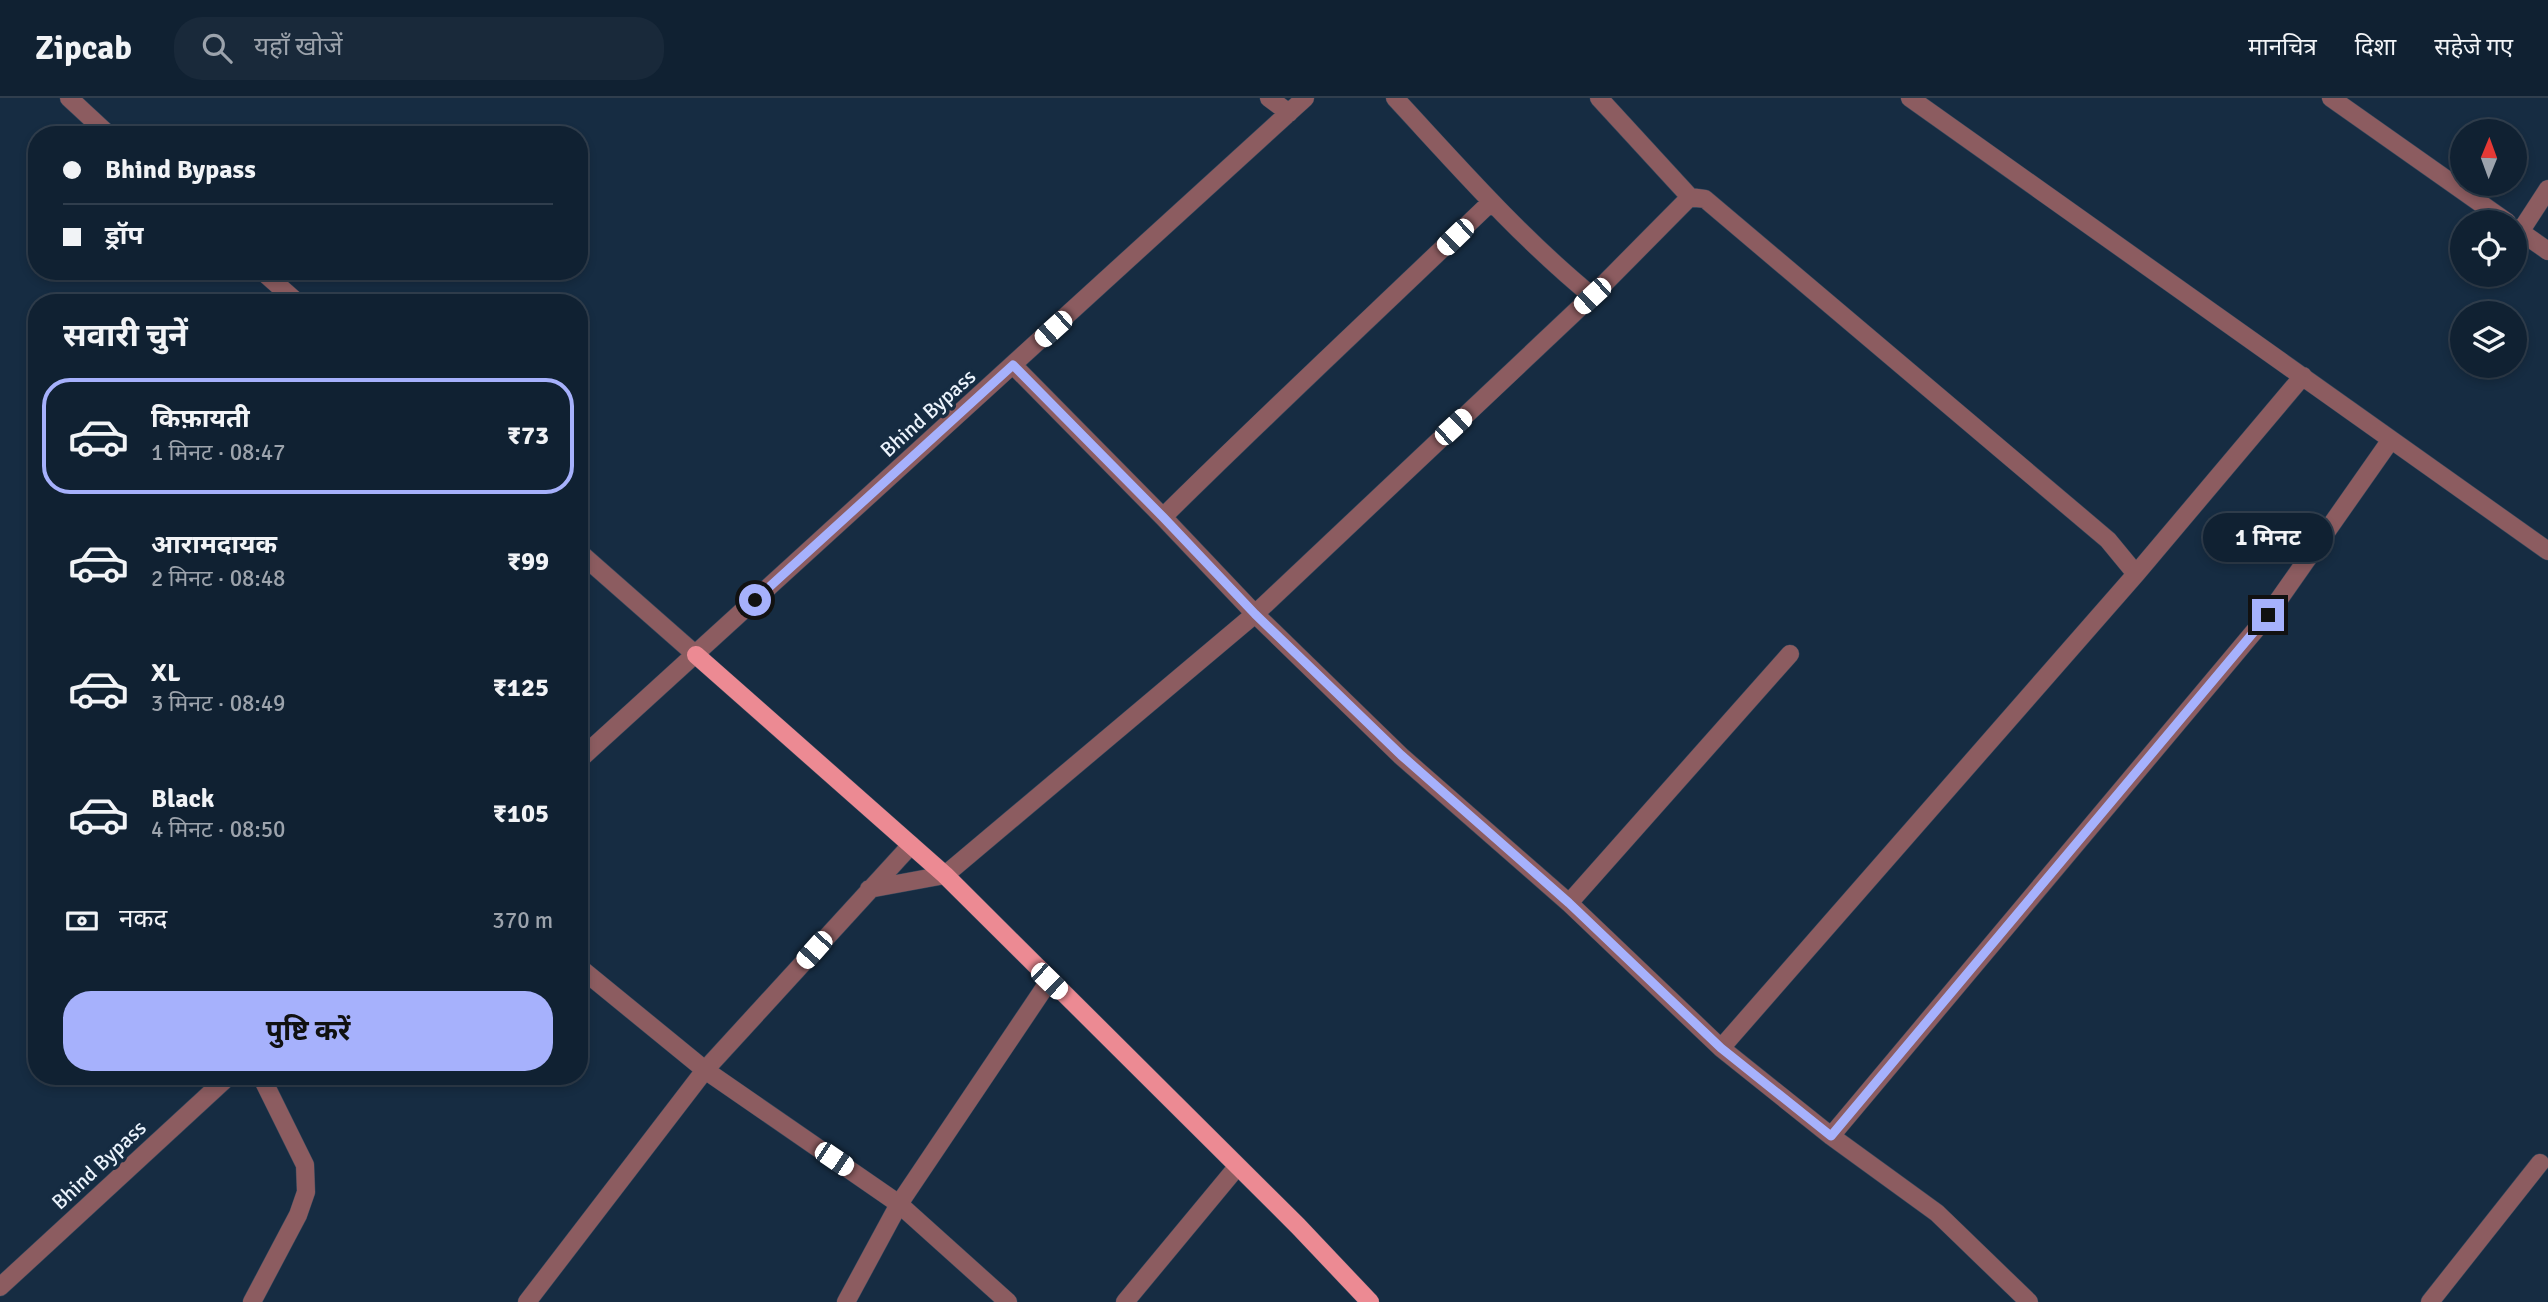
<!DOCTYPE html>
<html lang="hi">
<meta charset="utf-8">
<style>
:root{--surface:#102132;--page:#19293a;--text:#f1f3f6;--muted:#9ca3ac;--line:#303e4d;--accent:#a6b1fc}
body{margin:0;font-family:Signika,"Noto Sans Devanagari",sans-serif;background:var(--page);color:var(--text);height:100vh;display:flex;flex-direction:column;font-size:26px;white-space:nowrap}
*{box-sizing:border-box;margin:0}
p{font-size:23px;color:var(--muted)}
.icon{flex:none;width:38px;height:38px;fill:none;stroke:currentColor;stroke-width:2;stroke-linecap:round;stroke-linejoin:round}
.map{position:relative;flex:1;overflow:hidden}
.sheet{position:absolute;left:28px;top:196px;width:560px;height:791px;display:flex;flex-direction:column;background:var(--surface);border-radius:28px;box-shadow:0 4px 10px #0003,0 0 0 2px var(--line)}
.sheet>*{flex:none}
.top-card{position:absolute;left:28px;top:28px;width:560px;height:154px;border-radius:28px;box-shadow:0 4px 10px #0003,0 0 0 2px var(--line);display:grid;align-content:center;height:154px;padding:0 35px;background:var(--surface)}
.needle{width:46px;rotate:1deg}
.buttons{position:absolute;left:2450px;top:21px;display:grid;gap:14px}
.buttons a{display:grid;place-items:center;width:77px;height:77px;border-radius:50%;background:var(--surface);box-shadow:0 4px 10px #0003,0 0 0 2px var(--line);font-size:35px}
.end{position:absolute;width:32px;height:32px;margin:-16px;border:9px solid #a6b1fc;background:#111;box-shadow:0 0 0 4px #111}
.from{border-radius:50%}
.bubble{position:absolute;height:49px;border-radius:24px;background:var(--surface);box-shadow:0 4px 10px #0003,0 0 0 2px var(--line);font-size:23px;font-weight:700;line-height:49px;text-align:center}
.car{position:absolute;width:21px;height:42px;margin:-21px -10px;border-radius:9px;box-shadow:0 0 5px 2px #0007;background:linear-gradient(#fff 24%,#345 0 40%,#fff 0 76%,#345 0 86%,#fff 0)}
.top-card b{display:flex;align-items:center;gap:24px;height:66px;font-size:26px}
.top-card b+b{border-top:2px solid var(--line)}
.top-card i{width:18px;height:18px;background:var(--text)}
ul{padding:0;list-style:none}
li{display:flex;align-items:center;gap:21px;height:116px;margin:0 14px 10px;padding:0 21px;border:4px solid transparent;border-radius:28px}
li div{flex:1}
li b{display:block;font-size:26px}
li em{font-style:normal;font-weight:700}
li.on{border-color:var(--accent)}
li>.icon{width:63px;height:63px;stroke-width:1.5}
h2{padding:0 35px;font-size:32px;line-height:84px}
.pay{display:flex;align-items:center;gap:18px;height:77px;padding:0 35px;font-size:26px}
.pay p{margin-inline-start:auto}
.cta{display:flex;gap:14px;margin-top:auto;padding:14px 35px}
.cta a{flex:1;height:80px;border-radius:28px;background:var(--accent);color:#111;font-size:28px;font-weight:700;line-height:80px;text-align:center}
header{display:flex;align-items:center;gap:42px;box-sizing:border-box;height:98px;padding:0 35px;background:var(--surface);border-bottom:2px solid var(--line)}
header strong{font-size:33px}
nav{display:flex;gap:38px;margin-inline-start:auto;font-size:24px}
.search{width:490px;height:63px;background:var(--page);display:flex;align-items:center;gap:18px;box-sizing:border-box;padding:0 24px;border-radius:28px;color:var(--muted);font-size:26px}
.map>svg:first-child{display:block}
</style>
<header>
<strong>Zipcab</strong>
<div class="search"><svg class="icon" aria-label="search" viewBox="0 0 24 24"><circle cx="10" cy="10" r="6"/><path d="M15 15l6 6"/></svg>यहाँ खोजें</div>
<nav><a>मानचित्र</a><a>दिशा</a><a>सहेजे गए</a></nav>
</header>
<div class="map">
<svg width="2548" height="1204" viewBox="0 0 2548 1204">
<rect width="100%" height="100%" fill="#162c42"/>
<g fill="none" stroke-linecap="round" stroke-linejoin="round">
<g stroke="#34485c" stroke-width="19">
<path id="minor" d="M69 0 109 37
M1269 0 1289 15
M1395 0C1458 68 1520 139 1592 198
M1599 0 1690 99 1705 101 2108 442 2136 476
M1910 0 2548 453
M2331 0 2507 124
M2515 130 2548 153
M2520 134 2548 91
M262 173 298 205
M1013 267 1163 419 1255 516 1401 658 1569 805 1721 950 1831 1038 1937 1115 2029 1204
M1163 419C1271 312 1382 209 1491 104
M579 454 696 557
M579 662 1305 0
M869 791 945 777 1255 516 1592 198 1690 99
M1569 805 1790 556
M579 869 705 972 899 1106 1008 1204
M1721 950 2136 476 2303 278
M1831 1038 2268 517 2390 343
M0 1189 229 978
M252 1204 298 1117 306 1094 305 1067 261 978
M527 1204 705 972 911 747
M846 1204 899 1106 1049 883
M1125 1204 1237 1069
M2430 1204 2540 1065"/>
</g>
<g stroke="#34485c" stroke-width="19">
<path id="major" d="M696 557 945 777 1298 1128 1370 1204"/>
</g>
<use href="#minor" stroke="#8c5c60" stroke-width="18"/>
<use href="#major" stroke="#ec8a93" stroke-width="18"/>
</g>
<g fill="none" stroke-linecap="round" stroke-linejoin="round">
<path stroke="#a6b1fc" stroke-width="9" d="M755 502 1013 267 1163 419 1255 516 1401 657 1569 805 1721 950 1831 1038 2268 517"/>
</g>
<g text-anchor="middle" stroke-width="7" stroke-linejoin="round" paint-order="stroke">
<g font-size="21" fill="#ebf3fc" stroke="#162c42">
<text transform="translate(928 315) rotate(-42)" y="7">Bhind Bypass</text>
<text transform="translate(99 1067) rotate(-43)" y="7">Bhind Bypass</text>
</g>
</g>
</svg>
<div class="buttons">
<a><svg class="needle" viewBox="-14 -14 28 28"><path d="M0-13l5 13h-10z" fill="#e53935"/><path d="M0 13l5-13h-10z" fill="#9ca3ac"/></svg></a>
<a><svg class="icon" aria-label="locate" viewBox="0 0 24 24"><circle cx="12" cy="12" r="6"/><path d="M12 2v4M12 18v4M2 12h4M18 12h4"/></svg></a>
<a><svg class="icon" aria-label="layers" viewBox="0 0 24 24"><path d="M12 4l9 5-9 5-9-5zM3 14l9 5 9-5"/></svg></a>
</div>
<i class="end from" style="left:755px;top:502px"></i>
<i class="end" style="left:2268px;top:517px"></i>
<div class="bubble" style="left:2203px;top:415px;width:130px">1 मिनट</div>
<i class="car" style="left:1455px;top:139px;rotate:226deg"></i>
<i class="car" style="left:1592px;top:198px;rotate:227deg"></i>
<i class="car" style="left:1053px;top:231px;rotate:228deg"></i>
<i class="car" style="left:1453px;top:329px;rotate:47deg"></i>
<i class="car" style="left:814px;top:852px;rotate:222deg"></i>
<i class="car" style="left:1049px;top:883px;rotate:134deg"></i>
<i class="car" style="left:834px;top:1061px;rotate:124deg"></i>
<div class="top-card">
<b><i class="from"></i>Bhind Bypass</b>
<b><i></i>ड्रॉप</b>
</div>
<section class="sheet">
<h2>सवारी चुनें</h2>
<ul>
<li class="on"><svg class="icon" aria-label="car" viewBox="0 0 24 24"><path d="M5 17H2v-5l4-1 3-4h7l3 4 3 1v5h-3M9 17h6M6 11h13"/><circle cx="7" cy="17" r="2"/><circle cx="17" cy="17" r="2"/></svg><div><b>किफ़ायती</b><p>1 मिनट · 08:47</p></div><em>₹73</em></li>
<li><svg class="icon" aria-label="car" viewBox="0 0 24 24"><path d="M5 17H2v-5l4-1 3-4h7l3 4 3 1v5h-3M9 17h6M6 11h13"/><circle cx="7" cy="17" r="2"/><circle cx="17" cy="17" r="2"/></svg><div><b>आरामदायक</b><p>2 मिनट · 08:48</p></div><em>₹99</em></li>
<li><svg class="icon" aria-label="car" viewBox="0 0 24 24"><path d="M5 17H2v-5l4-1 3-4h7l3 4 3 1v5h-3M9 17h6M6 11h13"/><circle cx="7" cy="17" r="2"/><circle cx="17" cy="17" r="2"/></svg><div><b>XL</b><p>3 मिनट · 08:49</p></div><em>₹125</em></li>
<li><svg class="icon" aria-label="car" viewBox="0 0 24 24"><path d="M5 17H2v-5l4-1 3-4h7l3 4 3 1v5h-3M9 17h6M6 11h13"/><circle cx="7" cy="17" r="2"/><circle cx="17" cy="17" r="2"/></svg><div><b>Black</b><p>4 मिनट · 08:50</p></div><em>₹105</em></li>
</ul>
<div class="pay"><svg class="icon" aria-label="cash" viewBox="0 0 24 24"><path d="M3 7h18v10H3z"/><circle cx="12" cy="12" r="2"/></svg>नकद<p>370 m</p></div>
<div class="cta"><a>पुष्टि करें</a></div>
</section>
</div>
